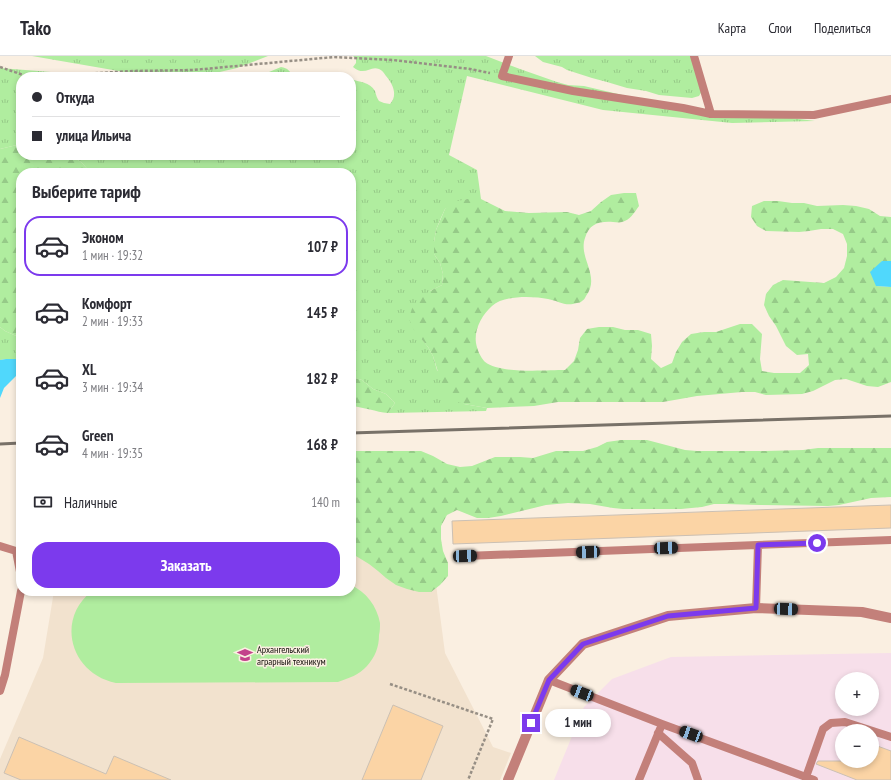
<!DOCTYPE html>
<html lang="ru">
<meta charset="utf-8">
<style>
:root{--surface:#fff;--page:#f2f2f3;--text:#2b2b33;--muted:#7c7c81;--line:#e1e1e2;--accent:#7c3aed}
body{margin:0;font-family:"PT Sans Narrow",sans-serif;background:var(--page);color:var(--text);height:100vh;display:flex;flex-direction:column;font-size:15px;white-space:nowrap}
*{box-sizing:border-box;margin:0}
p{font-size:13px;color:var(--muted)}
.icon{flex:none;width:22px;height:22px;fill:none;stroke:currentColor;stroke-width:2;stroke-linecap:round;stroke-linejoin:round}
.map{position:relative;flex:1;overflow:hidden}
.drawer{position:absolute;left:16px;top:112px;width:340px;height:428px;display:flex;flex-direction:column;background:var(--surface);border-radius:16px;box-shadow:0 2px 6px #0003}
.drawer>*{flex:none}
.banner{position:absolute;left:16px;top:16px;width:340px;height:88px;border-radius:16px;box-shadow:0 2px 6px #0003;display:grid;align-content:center;height:88px;padding:0 16px;background:var(--surface)}
.buttons{position:absolute;left:835px;top:616px;display:grid;gap:8px}
.buttons a{display:grid;place-items:center;width:44px;height:44px;border-radius:50%;background:var(--surface);box-shadow:0 2px 6px #0003;font-size:20px}
.end{position:absolute;width:18px;height:18px;margin:-9px;border:5px solid #7c3aed;background:#fff;box-shadow:0 0 0 2px #fff}
.from{border-radius:50%}
.bubble{position:absolute;height:28px;border-radius:14px;background:var(--surface);box-shadow:0 2px 6px #0003;font-size:13px;font-weight:700;line-height:28px;text-align:center}
.car{position:absolute;width:12px;height:24px;margin:-12px -6px;border-radius:5px;box-shadow:0 0 3px 1px #0007;background:linear-gradient(#222 24%,#8ab4d8 0 40%,#222 0 76%,#8ab4d8 0 86%,#222 0)}
.banner b{display:flex;align-items:center;gap:14px;height:38px;font-size:15px}
.banner b+b{border-top:1px solid var(--line)}
.banner i{width:10px;height:10px;background:var(--text)}
ul{padding:0;list-style:none}
li{display:flex;align-items:center;gap:12px;height:60px;margin:0 8px 6px;padding:0 8px;border:2px solid transparent;border-radius:16px}
li div{flex:1}
li b{display:block;font-size:15px}
li em{font-style:normal;font-weight:700}
li.selected{border-color:var(--accent)}
li>.icon{width:36px;height:36px;stroke-width:1.5}
h2{padding:0 16px;font-size:18px;line-height:48px}
.pay{display:flex;align-items:center;gap:10px;height:44px;padding:0 16px;font-size:15px}
.pay p{margin-inline-start:auto}
.cta{display:flex;gap:8px;margin-top:auto;padding:8px 16px}
.cta a{flex:1;height:46px;border-radius:16px;background:var(--accent);color:#fff;font-size:16px;font-weight:700;line-height:46px;text-align:center}
header{display:flex;align-items:center;gap:24px;box-sizing:border-box;height:56px;padding:0 20px;background:var(--surface);border-bottom:1px solid var(--line)}
header strong{font-size:19px}
nav{display:flex;gap:22px;margin-inline-start:auto;font-size:14px}
.map>svg:first-child{display:block}
</style>
<header>
<strong>Tako</strong>
<nav><a>Карта</a><a>Слои</a><a>Поделиться</a></nav>
</header>
<div class="map">
<svg width="891" height="724" viewBox="0 0 891 724">
<defs>
<pattern id="grass-tufts" width="24" height="20" patternUnits="userSpaceOnUse"><rect width="24" height="20" fill="#b0ed9f"/><path d="M3 7l-1-3M5 7V3M7 7l1-3M15 17l-1-3M17 17v-4M19 17l1-3" fill="none" stroke="#96ca88"/></pattern>
<pattern id="forest-firs" width="22" height="20" patternUnits="userSpaceOnUse"><rect width="22" height="20" fill="#b0ed9f"/><path d="M5 1l3.5 6h-7zM16 11l3.5 6h-7z" fill="#96ca88"/></pattern>
</defs>
<rect width="100%" height="100%" fill="#faefe1"/>
<path fill="#f2e2ce" d="M429 475 445 597 493 691 511 697 500 724H0V703L43 602 54 535H351V476Z"/>
<path fill="#f7dfea" fill-rule="evenodd" d="M891 597V724H554L584 651 612 623 671 601ZM842 623H872V653H842ZM842 675H872V705H842Z"/>
<path fill="url(#grass-tufts)" d="M32 0H268L237 12 198 21H172L136 18Z
M353 0H486L520 13 557 26 568 29 584 30 682 53 753 57 815 65 732 67 603 54 467 20 449 99 477 114 481 143H467L445 153 440 164 436 174 434 186V198L440 207 443 218 442 229 430 235 421 282 428 291 433 300 437 314 464 348 487 352 486 355 388 357 395 347 386 338 373 333 362 324 351 321V117H91L82 107 72 99H351V23C359 26 370 26 375 35 376 39 377 42 379 45L384 47 390 48C398 39 393 28 386 20 384 17 383 15 379 13 370 9 365 21 353 11L356 7V3Z
M535 0H692L705 30 699 40 692 42 659 39 646 35 627 32 607 26 592 22 567 14 562 11 543 6Z
M281 11C288 12 290 15 293 21H257Z
M0 12 51 16 68 21H21V88L0 93Z
M0 271 5 275 21 282V315L18 303H6L0 304Z"/>
<path fill="url(#forest-firs)" d="M21 88V99H72L82 107 91 117H21V282L5 275 0 271V93Z
M624 137H636L639 150C634 157 630 164 622 166 619 167 616 166 613 166 599 165 589 168 585 182 578 202 601 220 586 240 585 242 584 244 582 245 581 246 579 247 577 247 565 251 559 245 548 243 533 240 504 239 492 250 482 259 474 273 476 287 477 293 480 301 485 306 500 318 545 314 565 314L574 305 578 294 580 282 587 273 599 271H613L625 274H638L651 278 652 290 651 303 661 312 672 307 676 296 682 286 691 278 704 276H716L740 268H752L762 278 760 303 762 315 774 317H800L809 309 808 298 797 299 786 290 776 270 769 260 764 249 766 238 773 229 783 224 824 227 836 221 844 212 847 200V188L843 178 833 173H821L809 175 799 176 766 175 757 170 751 161 752 150 764 145H778L792 147H804L817 150 843 149 856 150 869 153 880 160 891 161V205H882L876 230 891 231V326L878 331 867 330 846 323 835 324 813 335 802 338 766 339 755 336H742L697 340 663 346H558L534 350 487 352 464 348 452 344 444 335 433 300 428 291 414 274 409 263C410 259 411 254 413 251 420 240 431 234 442 229L443 218 440 207 434 198V186L436 174 445 153 454 146 467 143H481L505 155 529 157 567 156 579 159 591 155 601 146 611 139Z
M351 321 362 324 373 333 386 338 395 347 388 357C376 356 364 351 351 350Z
M621 384H647L685 394 697 395H765L803 394 818 392H891V441L871 442 839 449 828 450 760 449 725 448H714L702 451 681 453H623L613 452 590 448 568 447 546 449 501 460 488 462H477L457 454 447 459 441 470V483L443 495 448 507V520L440 529 431 536H419L407 533 396 529 386 522 378 515 369 508 351 497V395H421L433 400 447 408 460 411 472 410 495 401H520L533 402 556 395H583L597 391 607 386Z"/>
<path fill="#b0ed9f" d="M351 529C366 536 377 550 380 567 380 571 380 575 379 579 379 591 375 601 367 610 359 619 349 622 338 626L116 627C71 618 55 564 92 535H351Z"/>
<path fill="#50d8fc" d="M882 205H891V231L876 230 870 216Z
M6 303H19L21 315 4 332 0 342V304Z"/>
<path fill="#fbd4a5" stroke="#cbc0b4" d="M891 449V472L453 488 452 465Z
M393 649 443 670 421 724H362Z
M19 681 106 718 114 700 171 724H21L4 717Z
M872 688 891 695V724H857L816 708 818 705H872Z"/>
<g fill="none" stroke-linecap="round" stroke-linejoin="round">
<path stroke="#978f85" stroke-width="2.5" stroke-dasharray="3 2" stroke-linecap="butt" d="M0 11 29 21
M30 21 133 15 193 14 334 1 393 4 470 13 490 17
M390 628 493 663 468 724"/>
<path stroke="#c3807a" stroke-width="8" d="M509 0 502 20 573 35 683 52 711 58 814 59 891 43
M694 0 711 58
M0 490 16 495 21 521
M465 500 891 484
M756 552 758 489
M549 624 662 668 814 724
M0 635 5 619 21 535
M658 677 692 707 698 724
M806 721 823 673 831 667 845 666 891 681
M639 724 660 673"/>
<path stroke="#c3807a" stroke-width="10" d="M508 724 549 624 583 588 668 560 756 552 862 556 891 562"/>
<path stroke="#787168" stroke-width="3" d="M351 377 891 360
M0 388 21 387"/>
</g>
<g fill="none" stroke-linecap="round" stroke-linejoin="round">
<path stroke="#7c3aed" stroke-width="5" d="M531 667 549 624 583 588 668 560 756 552 758 489 817 487"/>
</g>
<defs>
<g id="university-bare" transform="scale(1.2)"><path d="M0-5L7-2L0 1L-7-2ZM-4 1L0 2.5L4 1V4Q0 6-4 4Z" fill="#c3428b" stroke="#faefe1" stroke-width="2.5" paint-order="stroke"/></g>
</defs>
<g fill-rule="evenodd">
<use href="#university-bare" x="245" y="599"/>
</g>
<g text-anchor="middle" stroke-width="3" stroke-linejoin="round" paint-order="stroke">
<g font-size="10" fill="#110d09" stroke="#faefe1" text-anchor="start">
<text x="257" y="597">Архангельский<tspan x="257" dy="12">аграрный техникум</tspan></text>
</g>
</g>
</svg>
<div class="buttons">
<a>+</a>
<a>−</a>
</div>
<i class="end from" style="left:817px;top:487px"></i>
<i class="end" style="left:531px;top:667px"></i>
<div class="bubble" style="left:545px;top:653px;width:66px">1 мин</div>
<i class="car" style="left:666px;top:492px;rotate:88deg"></i>
<i class="car" style="left:588px;top:496px;rotate:268deg"></i>
<i class="car" style="left:465px;top:500px;rotate:88deg"></i>
<i class="car" style="left:786px;top:553px;rotate:92deg"></i>
<i class="car" style="left:582px;top:637px;rotate:291deg"></i>
<i class="car" style="left:691px;top:678px;rotate:290deg"></i>
<div class="banner">
<b><i class="from"></i>Откуда</b>
<b><i></i>улица Ильича</b>
</div>
<section class="drawer">
<h2>Выберите тариф</h2>
<ul>
<li class="selected"><svg class="icon" aria-label="car" viewBox="0 0 24 24"><path d="M5 17H2v-5l4-1 3-4h7l3 4 3 1v5h-3M9 17h6M6 11h13"/><circle cx="7" cy="17" r="2"/><circle cx="17" cy="17" r="2"/></svg><div><b>Эконом</b><p>1 мин · 19:32</p></div><em>107 ₽</em></li>
<li><svg class="icon" aria-label="car" viewBox="0 0 24 24"><path d="M5 17H2v-5l4-1 3-4h7l3 4 3 1v5h-3M9 17h6M6 11h13"/><circle cx="7" cy="17" r="2"/><circle cx="17" cy="17" r="2"/></svg><div><b>Комфорт</b><p>2 мин · 19:33</p></div><em>145 ₽</em></li>
<li><svg class="icon" aria-label="car" viewBox="0 0 24 24"><path d="M5 17H2v-5l4-1 3-4h7l3 4 3 1v5h-3M9 17h6M6 11h13"/><circle cx="7" cy="17" r="2"/><circle cx="17" cy="17" r="2"/></svg><div><b>XL</b><p>3 мин · 19:34</p></div><em>182 ₽</em></li>
<li><svg class="icon" aria-label="car" viewBox="0 0 24 24"><path d="M5 17H2v-5l4-1 3-4h7l3 4 3 1v5h-3M9 17h6M6 11h13"/><circle cx="7" cy="17" r="2"/><circle cx="17" cy="17" r="2"/></svg><div><b>Green</b><p>4 мин · 19:35</p></div><em>168 ₽</em></li>
</ul>
<div class="pay"><svg class="icon" aria-label="cash" viewBox="0 0 24 24"><path d="M3 7h18v10H3z"/><circle cx="12" cy="12" r="2"/></svg>Наличные<p>140 m</p></div>
<div class="cta"><a>Заказать</a></div>
</section>
</div>
